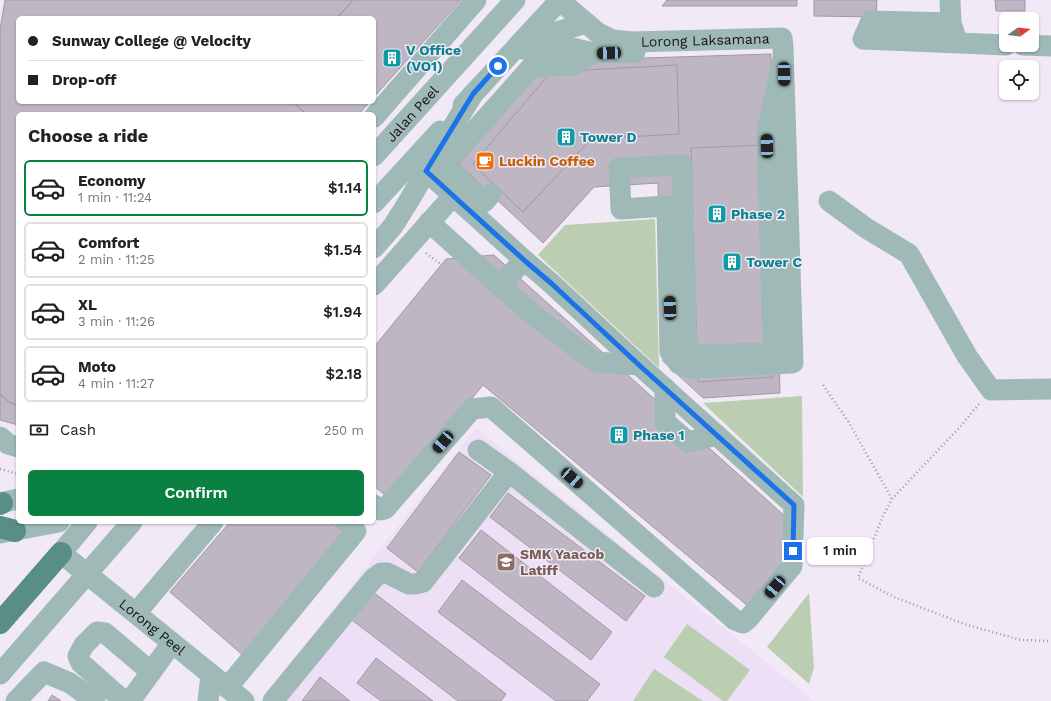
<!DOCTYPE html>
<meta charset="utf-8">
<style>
:root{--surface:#fff;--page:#f2f2f2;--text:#222;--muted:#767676;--line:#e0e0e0;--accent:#0b8043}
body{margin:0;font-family:"Work Sans",sans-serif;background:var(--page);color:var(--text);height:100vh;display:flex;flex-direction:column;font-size:15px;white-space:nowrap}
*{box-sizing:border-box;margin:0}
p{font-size:13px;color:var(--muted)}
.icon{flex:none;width:22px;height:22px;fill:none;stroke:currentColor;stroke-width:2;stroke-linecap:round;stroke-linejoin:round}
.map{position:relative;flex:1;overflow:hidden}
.details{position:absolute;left:16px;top:112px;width:360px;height:412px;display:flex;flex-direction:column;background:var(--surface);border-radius:6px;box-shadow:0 1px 3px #0004}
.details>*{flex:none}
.guide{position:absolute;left:16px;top:16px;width:360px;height:88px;border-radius:6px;box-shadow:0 1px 3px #0004;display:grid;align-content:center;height:88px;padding:0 12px;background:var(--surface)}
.needle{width:26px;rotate:75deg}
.buttons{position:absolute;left:999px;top:12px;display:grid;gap:8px}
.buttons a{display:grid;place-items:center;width:40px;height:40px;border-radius:6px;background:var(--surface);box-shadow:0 1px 3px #0004;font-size:20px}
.end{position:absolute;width:18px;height:18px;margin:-9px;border:5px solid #1a73e8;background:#fff;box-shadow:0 0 0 2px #fff}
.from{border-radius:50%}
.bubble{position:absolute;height:28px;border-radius:6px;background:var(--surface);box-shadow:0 1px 3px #0004;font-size:13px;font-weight:600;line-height:28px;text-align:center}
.car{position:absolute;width:12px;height:24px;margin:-12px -6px;border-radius:5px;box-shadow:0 0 3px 1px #0007;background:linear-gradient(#222 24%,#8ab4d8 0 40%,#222 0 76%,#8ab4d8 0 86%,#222 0)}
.guide b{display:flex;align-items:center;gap:14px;height:38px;font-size:15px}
.guide b+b{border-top:1px solid var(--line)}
.guide i{width:10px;height:10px;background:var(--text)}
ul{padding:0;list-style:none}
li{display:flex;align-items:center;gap:12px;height:56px;margin:0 8px 6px;padding:0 4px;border:2px solid var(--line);border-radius:6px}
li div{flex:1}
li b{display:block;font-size:15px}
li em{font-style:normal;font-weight:600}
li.on{border-color:var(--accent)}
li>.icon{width:36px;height:36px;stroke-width:1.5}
h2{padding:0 12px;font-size:18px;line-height:48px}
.pay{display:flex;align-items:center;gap:10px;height:44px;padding:0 12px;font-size:15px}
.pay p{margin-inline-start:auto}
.action{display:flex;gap:8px;margin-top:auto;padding:8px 12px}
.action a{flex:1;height:46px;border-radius:6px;background:var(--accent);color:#fff;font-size:16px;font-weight:600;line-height:46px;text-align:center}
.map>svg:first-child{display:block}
</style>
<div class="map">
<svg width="1051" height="701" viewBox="0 0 1051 701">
<rect width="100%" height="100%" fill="#f2e9f7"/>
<path fill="#eddff5" d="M476 428 814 701H271L264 696Z"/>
<path fill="#bbceb2" d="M655 219 659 368 538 255 565 225Z
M802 396 803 497 703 403Z
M809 593 814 668 809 684 767 647Z
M687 624 750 670 727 701H723L664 657Z
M654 669 703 701H633Z"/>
<path fill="#bfb6c4" stroke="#a198a6" d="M5 0H353L337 18H18V102H293L306 114H18V406L9 402 0 394V29Z
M353 0H461L374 97V18H337Z
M667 0H797V6H662Z
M814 0H877L876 17 814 16Z
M995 0H1025V11H996Z
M771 54 780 393 703 398 663 361 658 183 594 187 543 243 459 164 548 61Z
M677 65 679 134 591 139 523 212 473 164 551 72Z
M293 102H370L359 114H306Z
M766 145 773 377 698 382 691 148Z
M494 255 786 517V567L749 607 483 385 389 498 374 486V347L446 259Z
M0 394 9 402 18 406V425L0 420Z
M459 452 491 475 418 572 387 548Z
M508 493 645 596 626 621 490 517Z
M230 522H331L356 543 253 664 170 592Z
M481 530 612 632 591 660 459 558Z
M462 580 600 684 587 701H556L438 612Z
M369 589 506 694 501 701H458L348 617Z
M376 658 433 701H381L357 683Z
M320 677 350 701H302Z
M52 695 61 701H48Z"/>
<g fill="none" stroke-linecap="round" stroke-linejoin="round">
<path stroke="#9e97a2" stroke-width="2.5" stroke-dasharray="1 3" stroke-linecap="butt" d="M426 253 442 265
M823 385 848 421 892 499
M979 404 959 428 892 499 883 516 858 578 894 597 967 625 1021 640 1051 641
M0 469 18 474"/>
<g stroke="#9eb9b6" stroke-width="21">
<path id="s1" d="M559 0 598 33 612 40 632 42 782 38 783 47 793 363 691 368 679 364 670 352 667 206 621 209 619 168 682 165 687 355 773 353 767 131 783 59"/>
<path d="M950 0 951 23 955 35"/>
<path d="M951 23 871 21 863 39 1006 45"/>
<path d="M1023 45 1051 46"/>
<path d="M522 49 547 35 586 23"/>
<path d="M534 67 573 65 593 53"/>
<path d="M463 105 560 0"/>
<path d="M374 117 476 0"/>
<path id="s2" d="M374 156 515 0"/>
<path d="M435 156 484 202 491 194"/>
<path d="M444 165 542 55 572 48 593 53 635 52"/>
<path d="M829 201 866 228 909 254 967 356 991 390 1051 389"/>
<path d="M374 203 440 131"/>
<path d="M429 222 500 286 524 260"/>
<path d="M374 248 393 226 410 199 426 171"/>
<path d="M374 285 453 196"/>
<path d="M500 286 531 313 595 362 639 365"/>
<path d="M665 388V422L688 442 717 435"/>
<path d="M0 437 8 444 18 447"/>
<path d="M478 450 509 472 654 587"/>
<path d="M0 503 18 499"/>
<path d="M374 505 380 510 385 509 472 409 491 407 735 620 743 623 748 619 792 566 794 505 639 365 552 284 524 260 426 171 473 94"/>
<path id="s3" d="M87 522 61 553 244 701"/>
<path d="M0 533 59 522"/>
<path d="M136 613 213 522"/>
<path d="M0 674 132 522"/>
<path d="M227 688 356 531 346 522"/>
<path d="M133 697 172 643"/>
<path d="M16 701 44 672 70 683 95 701"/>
<path d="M124 701 81 663 78 656 84 645 97 632 105 633 151 672"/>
<path d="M208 701 211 675"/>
<path d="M273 701 374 578 381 573H387L409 584H415L423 582 509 472"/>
</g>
<path stroke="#598d88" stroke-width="22" d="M0 504 2 503
M0 527 15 531
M0 623 61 553"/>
</g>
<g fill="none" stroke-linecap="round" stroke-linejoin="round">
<path stroke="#1a73e8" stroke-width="5" d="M498 66 473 94 426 171 524 260 552 284 639 365 794 505 793 551"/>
</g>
<defs>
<g id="building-square" transform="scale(1)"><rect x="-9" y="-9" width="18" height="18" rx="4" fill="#0f9aa8" stroke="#f2e9f7"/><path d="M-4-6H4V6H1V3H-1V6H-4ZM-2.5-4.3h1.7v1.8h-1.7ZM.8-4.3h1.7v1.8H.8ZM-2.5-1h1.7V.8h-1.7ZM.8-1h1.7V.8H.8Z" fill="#fff"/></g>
<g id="cafe-square" transform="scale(1)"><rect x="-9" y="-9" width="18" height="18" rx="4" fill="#e8710a" stroke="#f2e9f7"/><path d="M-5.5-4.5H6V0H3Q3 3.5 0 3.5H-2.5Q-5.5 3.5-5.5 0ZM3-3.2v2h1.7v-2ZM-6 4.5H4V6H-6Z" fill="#fff"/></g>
<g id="school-square" transform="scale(1)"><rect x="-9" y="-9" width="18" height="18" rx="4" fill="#8d6e63" stroke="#f2e9f7"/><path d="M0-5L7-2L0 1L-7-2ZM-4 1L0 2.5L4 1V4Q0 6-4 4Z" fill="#fff"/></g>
</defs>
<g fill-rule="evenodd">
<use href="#building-square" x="392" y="58"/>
<use href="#building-square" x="566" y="137"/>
<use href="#cafe-square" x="485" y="161"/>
<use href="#building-square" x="717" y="214"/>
<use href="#building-square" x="732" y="262"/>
<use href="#building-square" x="619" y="435"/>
<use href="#school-square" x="506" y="562"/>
</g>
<g text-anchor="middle" stroke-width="3" stroke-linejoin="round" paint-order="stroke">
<g font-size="14" fill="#161318" stroke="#f2e9f7">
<text dy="5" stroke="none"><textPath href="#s1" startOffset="160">Lorong Laksamana</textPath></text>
<text dy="5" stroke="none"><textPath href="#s2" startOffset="57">Jalan Peel</textPath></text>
<text dy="5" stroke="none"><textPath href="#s3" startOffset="158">Lorong Peel</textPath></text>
</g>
<g font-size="14" font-weight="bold" fill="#0d838f" stroke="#f2e9f7" text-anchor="start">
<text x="406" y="55">V Office<tspan x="406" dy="16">(VO1)</tspan></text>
<text x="580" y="142">Tower D</text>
<text x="731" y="219">Phase 2</text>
<text x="746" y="267">Tower C</text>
<text x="633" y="440">Phase 1</text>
</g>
<g font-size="14" font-weight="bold" fill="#c56008" stroke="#f2e9f7" text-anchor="start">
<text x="499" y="166">Luckin Coffee</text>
</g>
<g font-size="14" font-weight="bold" fill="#785e54" stroke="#f2e9f7" text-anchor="start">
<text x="520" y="559">SMK Yaacob<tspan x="520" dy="16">Latiff</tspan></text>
</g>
</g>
</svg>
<div class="buttons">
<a><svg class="needle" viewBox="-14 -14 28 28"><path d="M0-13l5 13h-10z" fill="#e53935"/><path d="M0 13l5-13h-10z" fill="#767676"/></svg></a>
<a><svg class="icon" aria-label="locate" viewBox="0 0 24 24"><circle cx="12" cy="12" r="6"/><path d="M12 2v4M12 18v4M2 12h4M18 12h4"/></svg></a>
</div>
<i class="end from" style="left:498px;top:66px"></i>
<i class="end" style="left:793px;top:551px"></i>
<div class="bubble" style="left:807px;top:537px;width:66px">1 min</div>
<i class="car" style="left:609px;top:53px;rotate:268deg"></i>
<i class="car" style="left:784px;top:74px;rotate:179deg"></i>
<i class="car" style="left:767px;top:146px;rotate:358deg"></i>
<i class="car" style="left:670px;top:308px;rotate:358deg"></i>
<i class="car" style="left:443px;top:442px;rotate:221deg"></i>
<i class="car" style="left:572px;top:478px;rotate:131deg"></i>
<i class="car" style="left:775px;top:587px;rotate:220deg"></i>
<div class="guide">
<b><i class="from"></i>Sunway College @ Velocity</b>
<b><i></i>Drop-off</b>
</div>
<section class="details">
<h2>Choose a ride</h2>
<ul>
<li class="on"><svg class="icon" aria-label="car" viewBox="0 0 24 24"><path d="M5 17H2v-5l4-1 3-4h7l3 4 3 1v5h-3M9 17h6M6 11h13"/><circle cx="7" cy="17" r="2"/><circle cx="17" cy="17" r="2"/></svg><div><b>Economy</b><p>1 min · 11:24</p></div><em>$1.14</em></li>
<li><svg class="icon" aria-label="car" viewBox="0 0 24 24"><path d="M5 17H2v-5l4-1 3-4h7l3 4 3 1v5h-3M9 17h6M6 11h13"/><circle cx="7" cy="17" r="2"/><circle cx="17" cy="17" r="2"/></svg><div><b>Comfort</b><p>2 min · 11:25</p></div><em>$1.54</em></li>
<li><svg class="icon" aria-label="car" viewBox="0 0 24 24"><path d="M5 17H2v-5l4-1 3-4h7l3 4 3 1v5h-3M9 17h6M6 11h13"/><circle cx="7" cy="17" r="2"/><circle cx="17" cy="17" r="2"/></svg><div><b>XL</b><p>3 min · 11:26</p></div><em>$1.94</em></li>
<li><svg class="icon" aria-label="car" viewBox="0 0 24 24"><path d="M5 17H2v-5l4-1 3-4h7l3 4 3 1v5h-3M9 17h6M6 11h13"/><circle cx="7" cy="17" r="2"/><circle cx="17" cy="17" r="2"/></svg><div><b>Moto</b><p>4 min · 11:27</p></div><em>$2.18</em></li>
</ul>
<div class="pay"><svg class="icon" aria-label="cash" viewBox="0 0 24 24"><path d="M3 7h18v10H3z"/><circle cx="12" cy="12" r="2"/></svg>Cash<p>250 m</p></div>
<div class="action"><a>Confirm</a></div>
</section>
</div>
